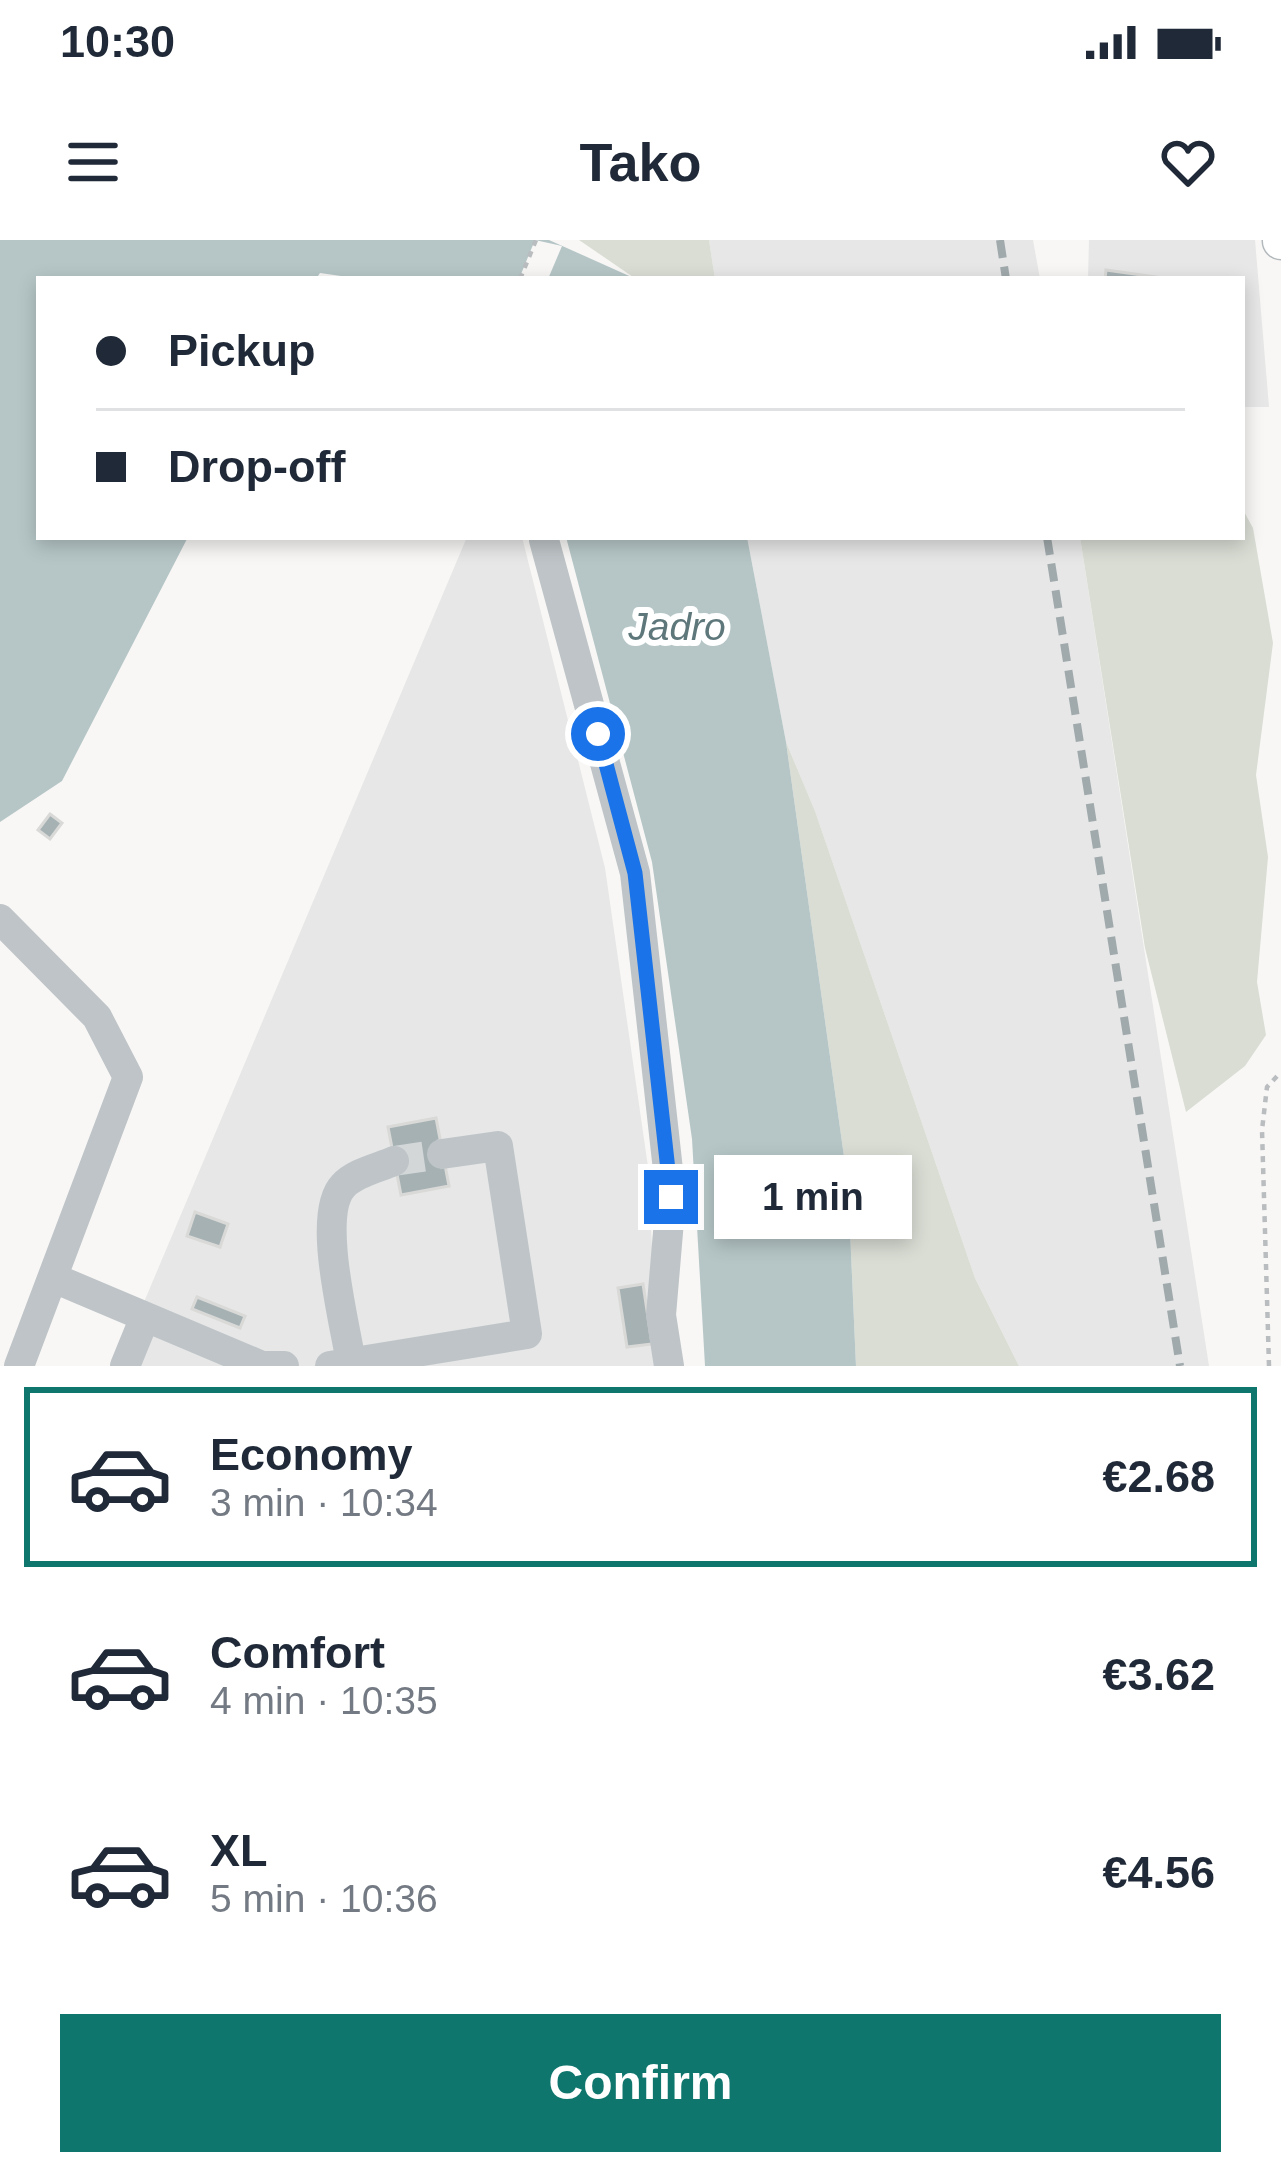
<!DOCTYPE html>
<meta charset="utf-8">
<style>
:root{--surface:#fff;--page:#f6f6f7;--text:#1f2937;--muted:#747a83;--line:#e0e1e3;--accent:#0f766e}
body{margin:0;font-family:Arial,sans-serif;background:var(--page);color:var(--text);height:100vh;display:flex;flex-direction:column;font-size:45px;white-space:nowrap}
*{box-sizing:border-box;margin:0}
p{font-size:39px;color:var(--muted)}
.icon{flex:none;width:66px;height:66px;fill:none;stroke:currentColor;stroke-width:2;stroke-linecap:round;stroke-linejoin:round}
.map{position:relative;height:1126px;overflow:hidden}
.panel{display:flex;flex-direction:column;background:var(--surface);flex:1}
.panel>*{flex:none}
.hud{position:absolute;left:36px;top:36px;width:1209px;height:264px;border-radius:0px;box-shadow:0 6px 18px #0003;display:grid;align-content:center;height:264px;padding:0 60px;background:var(--surface)}
.end{position:absolute;width:54px;height:54px;margin:-27px;border:15px solid #1a73e8;background:#fff;box-shadow:0 0 0 6px #fff}
.from{border-radius:50%}
.bubble{position:absolute;height:84px;border-radius:0px;background:var(--surface);box-shadow:0 6px 18px #0003;font-size:39px;font-weight:600;line-height:84px;text-align:center}
.hud b{display:flex;align-items:center;gap:42px;height:114px;font-size:45px}
.hud b+b{border-top:3px solid var(--line)}
.hud i{width:30px;height:30px;background:var(--text)}
ul{padding:21px 0 0;list-style:none}
li{display:flex;align-items:center;gap:36px;height:180px;margin:0 24px 18px;padding:0 36px;border:6px solid transparent;border-radius:0px}
li div{flex:1}
li b{display:block;font-size:45px}
li em{font-style:normal;font-weight:600}
li.active{border-color:var(--accent)}
li>.icon{width:108px;height:108px;stroke-width:1.5}
.primary-button{display:flex;gap:24px;margin-top:auto;padding:24px 60px}
.primary-button a{flex:1;height:138px;border-radius:0px;background:var(--accent);color:#fff;font-size:48px;font-weight:600;line-height:138px;text-align:center}
.status{display:flex;justify-content:space-between;align-items:center;height:84px;padding:0 60px;background:var(--surface);direction:ltr}
.status svg{height:33px;fill:currentColor}
header{display:flex;justify-content:space-between;align-items:center;height:156px;padding:0 60px;background:var(--surface);font-size:54px;font-weight:600}
.map>svg:first-child{display:block}
</style>
<div class="status"><b>10:30</b><svg viewBox="0 0 49 12"><path d="M0 12V9h3v3zM5 12V6h3v6zM10 12V3h3v9zM15 12V0h3v12zM26 1h20v11H26zM47 4h2v5h-2z"/></svg></div>
<header><svg class="icon" aria-label="menu" viewBox="0 0 24 24"><path d="M4 6h16M4 12h16M4 18h16"/></svg>Tako<svg class="icon" aria-label="heart" viewBox="0 0 24 24"><path d="M12 20l-8-8c-3-5 5-10 8-4 3-6 11-1 8 4z"/></svg></header>
<div class="map">
<svg width="1281" height="1126" viewBox="0 0 1281 1126">
<rect width="100%" height="100%" fill="#f8f7f5"/>
<path fill="#e6e7e6" d="M709 0H1033L1040 39H715Z
M1089 0H1255L1269 167H1242V39H1088Z
M467 297H522L605 628 648 927 658 1126H117Z
M747 297H1080L1209 1126H1019L975 1038 815 571 786 502Z"/>
<path fill="#d9ddd4" d="M579 0H709L715 39H636Z
M1242 268 1253 288 1273 403 1256 535 1268 617 1257 742 1266 795 1245 826 1186 872 1145 708 1080 297H1242Z
M786 502 815 571 975 1038 1019 1126H856L848 945Z"/>
<path fill="#b6c6c7" d="M0 0H549L636 39H362L320 33 316 39H39V297H188L62 541 0 582Z
M566 297H747L786 502 848 945 856 1126H705L692 899 652 622Z"/>
<path fill="#f8f7f5" d="M535 0 562 6 548 39H519Z"/>
<path fill="#a6b1b4" stroke="#d9d9d7" stroke-width="3" d="M1106 30 1170 39H1105Z
M50 574 62 583 50 599 38 590Z
M436 878 449 946 401 955 388 887Z
M195 972 228 984 220 1007 187 996Z
M643 1044 652 1104 627 1107 618 1048Z
M197 1057 245 1076 240 1088 192 1069Z"/>
<g fill="none" stroke-linecap="round" stroke-linejoin="round">
<path stroke="#d3d7d8" stroke-width="30" stroke-dasharray="30 15" stroke-linecap="butt" d="M394 921 442 914"/>
<g stroke="#b2b8bb" stroke-width="39">
<path id="major" d="M1281 0V1"/>
</g>
<path stroke="#b9bdbf" stroke-width="4.5" stroke-dasharray="6 6" stroke-linecap="butt" d="M520 39 536 0
M1269 1126 1262 890 1267 847 1281 832"/>
<path stroke="#bec4c7" stroke-width="30" d="M544 300 635 633 671 957 661 1075 669 1126
M0 679 97 777 128 837 19 1126
M56 1039 262 1126H284
M351 1123C345 1083 316 975 343 946 354 933 378 928 394 921
M125 1126 145 1077
M330 1126 527 1094 498 906 442 914"/>
<use href="#major" stroke="#fff" stroke-width="36"/>
<path stroke="#a0a9ac" stroke-width="8" stroke-dasharray="18 9" stroke-linecap="butt" d="M1000 0 1006 39
M1047 297 1180 1126"/>
</g>
<g fill="none" stroke-linecap="round" stroke-linejoin="round">
<path stroke="#1a73e8" stroke-width="15" d="M598 494 635 633 671 957"/>
</g>
<g text-anchor="middle" stroke-width="12" stroke-linejoin="round" paint-order="stroke">
<g font-size="39" font-style="italic" fill="#5e777a" stroke="#fff">
<text x="677" y="400">Jadro</text>
</g>
</g>
</svg>
<i class="end from" style="left:598px;top:494px"></i>
<i class="end" style="left:671px;top:957px"></i>
<div class="bubble" style="left:714px;top:915px;width:198px">1 min</div>
<div class="hud">
<b><i class="from"></i>Pickup</b>
<b><i></i>Drop-off</b>
</div>
</div>
<section class="panel">
<ul>
<li class="active"><svg class="icon" aria-label="car" viewBox="0 0 24 24"><path d="M5 17H2v-5l4-1 3-4h7l3 4 3 1v5h-3M9 17h6M6 11h13"/><circle cx="7" cy="17" r="2"/><circle cx="17" cy="17" r="2"/></svg><div><b>Economy</b><p>3 min · 10:34</p></div><em>€2.68</em></li>
<li><svg class="icon" aria-label="car" viewBox="0 0 24 24"><path d="M5 17H2v-5l4-1 3-4h7l3 4 3 1v5h-3M9 17h6M6 11h13"/><circle cx="7" cy="17" r="2"/><circle cx="17" cy="17" r="2"/></svg><div><b>Comfort</b><p>4 min · 10:35</p></div><em>€3.62</em></li>
<li><svg class="icon" aria-label="car" viewBox="0 0 24 24"><path d="M5 17H2v-5l4-1 3-4h7l3 4 3 1v5h-3M9 17h6M6 11h13"/><circle cx="7" cy="17" r="2"/><circle cx="17" cy="17" r="2"/></svg><div><b>XL</b><p>5 min · 10:36</p></div><em>€4.56</em></li>
</ul>
<div class="primary-button"><a>Confirm</a></div>
</section>
